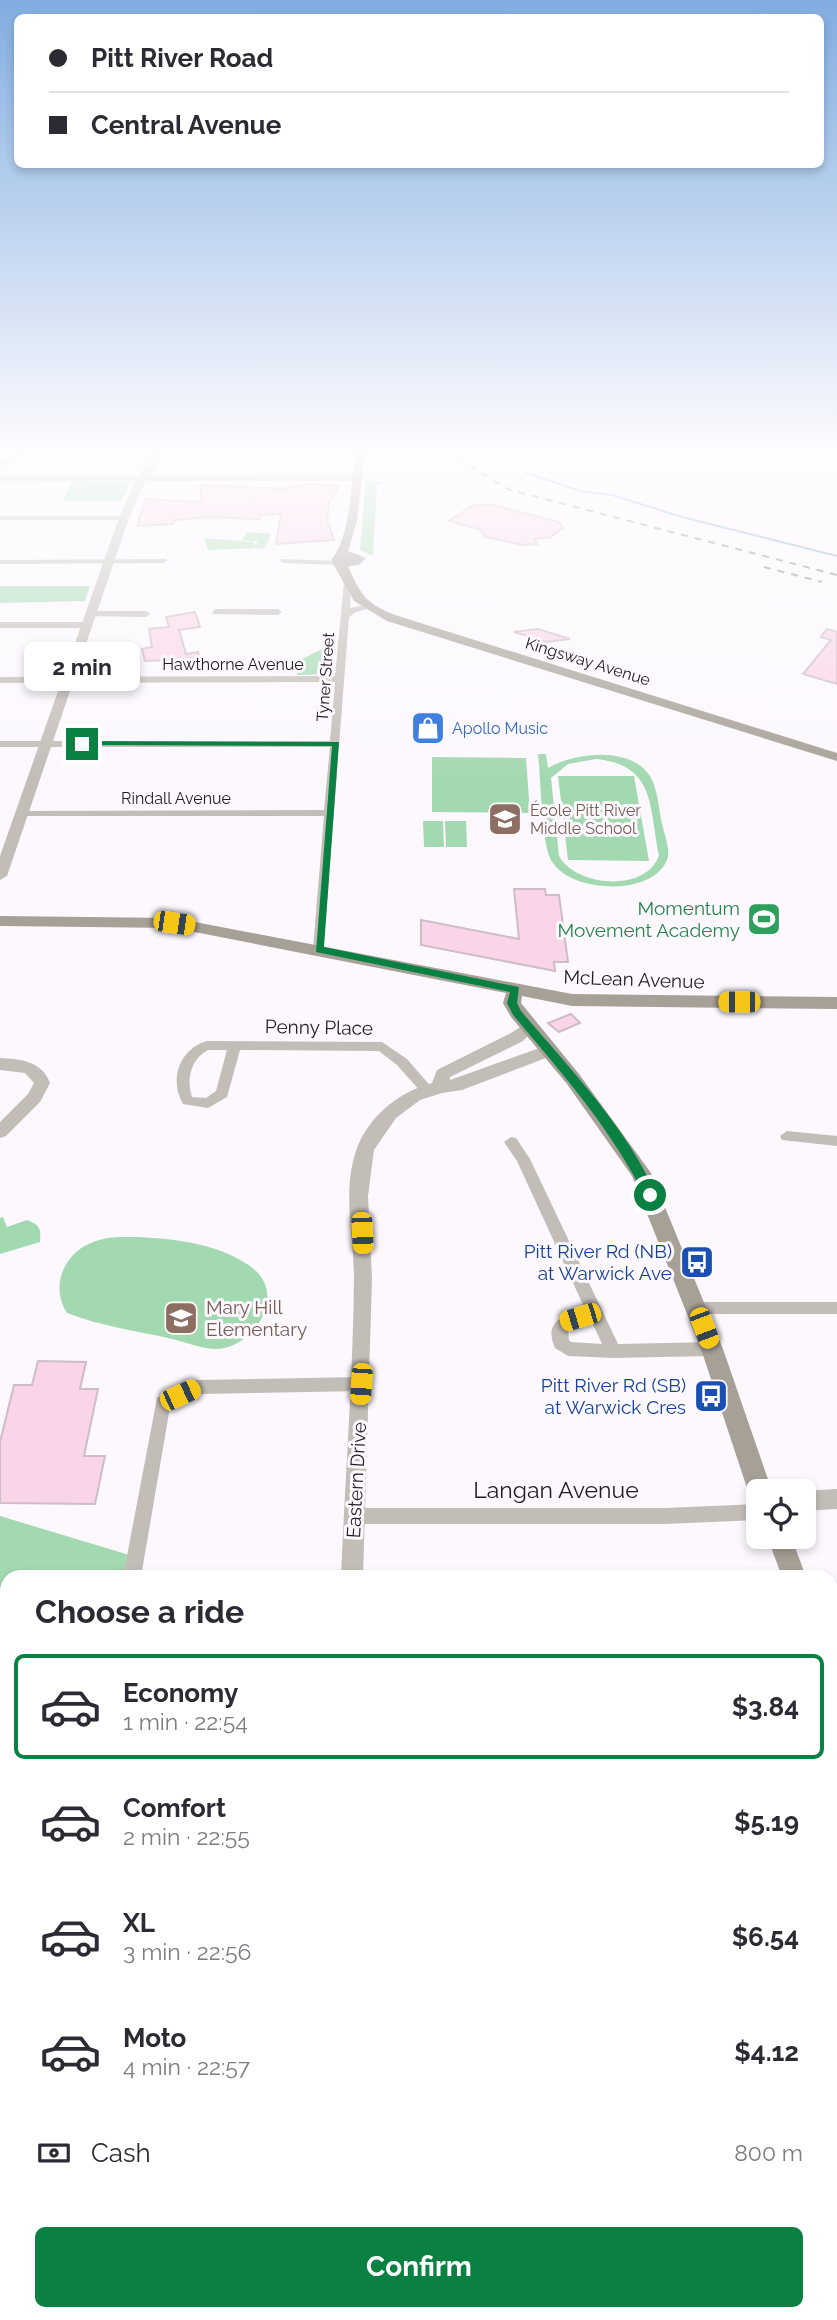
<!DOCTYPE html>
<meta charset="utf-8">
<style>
:root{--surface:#fff;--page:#f7f7f7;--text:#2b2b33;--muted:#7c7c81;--line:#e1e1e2;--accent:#0b8043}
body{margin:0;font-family:Raleway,sans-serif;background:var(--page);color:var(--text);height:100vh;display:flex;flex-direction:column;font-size:26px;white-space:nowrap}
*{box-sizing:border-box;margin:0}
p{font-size:23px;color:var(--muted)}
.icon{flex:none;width:38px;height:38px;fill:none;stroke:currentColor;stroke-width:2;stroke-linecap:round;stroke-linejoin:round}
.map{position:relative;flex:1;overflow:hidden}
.side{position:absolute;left:0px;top:1570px;width:838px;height:751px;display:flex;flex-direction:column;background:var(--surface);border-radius:21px 21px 0 0;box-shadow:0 4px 10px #0003}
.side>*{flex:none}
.guide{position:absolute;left:14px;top:14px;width:810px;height:154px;border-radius:10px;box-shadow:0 4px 10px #0003;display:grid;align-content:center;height:154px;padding:0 35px;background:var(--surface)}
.fabs{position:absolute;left:746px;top:1479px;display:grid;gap:14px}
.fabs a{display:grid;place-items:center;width:70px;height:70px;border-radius:10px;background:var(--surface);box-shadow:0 4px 10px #0003;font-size:35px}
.end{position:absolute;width:32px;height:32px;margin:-16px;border:9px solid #0b8043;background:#fff;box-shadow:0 0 0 4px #fff}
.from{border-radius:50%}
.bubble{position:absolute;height:49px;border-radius:10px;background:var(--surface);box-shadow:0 4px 10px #0003;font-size:23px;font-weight:700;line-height:49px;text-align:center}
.car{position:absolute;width:21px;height:42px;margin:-21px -10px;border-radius:9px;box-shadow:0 0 5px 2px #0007;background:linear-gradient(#f5c518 24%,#345 0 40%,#f5c518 0 76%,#345 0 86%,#f5c518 0)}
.guide b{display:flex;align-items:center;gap:24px;height:66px;font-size:26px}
.guide b+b{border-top:2px solid var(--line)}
.guide i{width:18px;height:18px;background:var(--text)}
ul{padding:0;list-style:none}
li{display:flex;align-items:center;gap:21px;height:105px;margin:0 14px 10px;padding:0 21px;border:4px solid transparent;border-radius:10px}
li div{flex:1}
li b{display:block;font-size:26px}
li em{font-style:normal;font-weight:700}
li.selected{border-color:var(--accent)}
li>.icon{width:63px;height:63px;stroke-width:1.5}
h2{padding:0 35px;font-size:32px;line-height:84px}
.pay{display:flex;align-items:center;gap:18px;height:77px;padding:0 35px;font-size:26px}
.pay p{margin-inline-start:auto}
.primary-button{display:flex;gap:14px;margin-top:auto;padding:14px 35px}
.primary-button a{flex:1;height:80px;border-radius:10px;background:var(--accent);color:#fff;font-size:28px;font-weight:700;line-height:80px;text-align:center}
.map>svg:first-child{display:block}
</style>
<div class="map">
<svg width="837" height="2320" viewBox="0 0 837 2320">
<rect width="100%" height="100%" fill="#fcf8fe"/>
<path fill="#a3d9b1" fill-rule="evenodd" d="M366 480 384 482 377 485 373 556 360 550Z
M72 482H130L122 501H63Z
M247 532 271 534 265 548 208 550 204 538 254 542 256 547 257 542H261L242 540Z
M0 586H90L85 601 0 603Z
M324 648 331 649 329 674 297 675 298 661Z
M538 754H546L548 768C575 752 637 744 653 782 658 794 659 810 662 824 664 834 671 850 667 860 660 877 640 884 623 886 600 888 564 883 551 860 541 841 541 778 538 754ZM596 759C656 765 649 807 659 855 647 893 576 887 559 856L551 778 568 764Z
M432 757 526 758 530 813 432 812Z
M558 776H634L649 861 568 860Z
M423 821H443L444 847H424Z
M445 821H466L467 847H446Z
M3 1217 7 1227 27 1220C40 1225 41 1228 40 1242L0 1254V1218Z
M138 1237C176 1239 224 1244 255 1270 287 1299 251 1350 214 1349 200 1348 185 1342 172 1339 138 1331 100 1326 67 1313 49 1285 65 1249 99 1240 111 1236 125 1237 138 1237Z
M0 1516 136 1557 132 1577H7V1895L0 1891Z"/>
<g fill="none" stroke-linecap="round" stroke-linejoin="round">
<path stroke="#86a2d5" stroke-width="2" d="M526 473 580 491 612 495 682 517 837 556"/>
</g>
<path fill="#fad4e8" stroke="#cebdc6" stroke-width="2" d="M310 484 339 486 329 503 327 519 334 540 276 544 281 514 261 515 259 519 208 517 175 520 173 524 137 526 146 499 202 502 200 485 281 489Z
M489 504 559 522 563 528 551 537 534 539 537 544 523 545 485 537 481 530 449 521 472 506Z
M195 612 200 627 179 630 186 654 198 652 202 667 172 671 169 660 145 661 142 649 152 647 149 629 169 627 166 617Z
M538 629 570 639 547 642 514 632Z
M827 629 837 632V684L803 674 831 640 821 637Z
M514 889H545L546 895H559L568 962H554L555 971 421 945V920L519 939Z
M571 1014 580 1023 559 1032 548 1023Z
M38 1361 86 1362 80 1389H98L84 1456H105L95 1504 0 1503V1442L14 1385H32Z"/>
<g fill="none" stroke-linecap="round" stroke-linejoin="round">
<path fill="#c3bdb8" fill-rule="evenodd" d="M20 452H29L0 467V462Z
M0 516H124L128 518 124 520H0Z
M166 559 167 561 163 563 0 564V560Z
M281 559 341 561 345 563 341 565 284 563 280 561Z
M345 572 352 574 350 608 370 604 374 607 356 612 349 617 323 952 319 953 313 949 324 816H17L16 814 21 811 324 810 330 747H0V741H330L335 682 0 683V677L335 676Z
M216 609H278L282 612 278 615 213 614 212 612Z
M90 611H146L150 614 146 617 87 616 86 614Z
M0 622H86L90 625 86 628H0Z
M207 1041 382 1042 407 1059 434 1090 432 1093H422L397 1065 379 1051 240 1050 227 1097 208 1108 183 1104C169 1080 179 1049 207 1041ZM208 1050H227L216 1091 206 1098 192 1097C186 1078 191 1059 208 1050Z
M787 1131 837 1136V1146L782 1140 780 1136Z
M511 1137 516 1138 530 1159 618 1344 712 1342 718 1344 720 1349 718 1354 712 1356 613 1358 568 1356 555 1348C543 1320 564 1316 585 1309L517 1161 504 1142ZM591 1320 602 1344 571 1342 569 1340 568 1330 570 1327Z
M696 1302H837V1314H696L691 1313 688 1308 691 1303Z
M361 1377 367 1379 369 1384 367 1389 361 1391 198 1394 170 1407 141 1577H123L157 1398 196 1380Z
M758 1504V1520L665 1524H355L349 1522 346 1516 349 1510 355 1508H665Z
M0 1951 7 1954V1979L0 1976Z
M831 2073H837V2095H831Z
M554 2314H580L579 2320H553Z"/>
<path fill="#c3bdb8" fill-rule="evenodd" d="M156 452H165L149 476 355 475 360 478 355 481H145L129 518 7 876 0 880V856L119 518 135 481 0 482V476H139Z
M528 1022 536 1027 523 1041 450 1077V1080L548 1045 556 1051 554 1055 462 1090 442 1093 420 1100 396 1118 374 1150 368 1196 372 1278 363 1577H341C345 1478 353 1378 354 1279 354 1237 342 1192 356 1151 367 1118 398 1092 432 1083L437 1070 511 1033Z
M0 1058C21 1059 42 1061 50 1083L40 1102 6 1136 0 1138V1122L28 1094 34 1083 25 1073 0 1070Z
M837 1489V1509L803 1511V1491Z
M162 2314H194L192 2320H160Z"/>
<path fill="#a7a097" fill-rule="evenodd" d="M355 452H365L357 521 348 551 366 558 359 565 348 566C361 595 365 603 395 615L837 753V761L387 621 354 601 331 560C350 540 352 480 355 452Z
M0 916 174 918 572 994 837 997V1009L572 1006 522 996 521 1003 579 1074 651 1173 723 1349 772 1491H758V1501L752 1499 748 1491 701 1349 632 1176 567 1084 511 1017 503 1003 506 993 174 928 0 926Z
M767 1536H791L806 1577H782Z
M831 1677 837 1679V1721L831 1719Z"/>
<path stroke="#817e83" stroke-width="2" stroke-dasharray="7 7" stroke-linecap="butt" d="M445 452 510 490 837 575
M764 567 822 582"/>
</g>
<linearGradient id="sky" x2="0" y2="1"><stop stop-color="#81ade0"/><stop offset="0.58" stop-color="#fefcff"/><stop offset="1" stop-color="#fefcff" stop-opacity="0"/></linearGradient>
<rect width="837" height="777" fill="url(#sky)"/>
<path fill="#0b8043" d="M82 741 339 742 324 947 519 987 517 1003 521 1011C566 1064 630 1131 656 1195L654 1199H646C613 1131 562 1073 513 1015L507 1003 510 992 316 952 332 746 79 745Z"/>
<defs>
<g id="shop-square" transform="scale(1.75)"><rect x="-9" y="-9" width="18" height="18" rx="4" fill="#3f7fe0" stroke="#fcf8fe"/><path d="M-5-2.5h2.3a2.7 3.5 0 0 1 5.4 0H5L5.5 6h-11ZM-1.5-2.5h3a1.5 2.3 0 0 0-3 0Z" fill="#fff"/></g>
<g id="school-square" transform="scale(1.75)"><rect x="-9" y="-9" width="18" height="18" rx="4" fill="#8d6e63" stroke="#fcf8fe"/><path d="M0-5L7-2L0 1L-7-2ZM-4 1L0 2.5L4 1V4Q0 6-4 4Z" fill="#fff"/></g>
<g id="stadium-square" transform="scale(1.75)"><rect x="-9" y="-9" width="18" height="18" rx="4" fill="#2e9e5b" stroke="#fcf8fe"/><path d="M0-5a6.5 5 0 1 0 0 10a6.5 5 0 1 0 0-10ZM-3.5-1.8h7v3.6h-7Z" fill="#fff"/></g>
<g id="bus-square" transform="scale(1.75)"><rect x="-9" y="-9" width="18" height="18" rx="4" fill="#1a4fb4" stroke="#fcf8fe"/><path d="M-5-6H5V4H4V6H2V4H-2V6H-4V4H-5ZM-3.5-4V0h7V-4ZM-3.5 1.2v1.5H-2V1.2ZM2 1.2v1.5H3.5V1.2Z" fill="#fff"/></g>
</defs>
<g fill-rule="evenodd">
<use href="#shop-square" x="428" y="728"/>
<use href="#school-square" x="505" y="819"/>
<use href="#stadium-square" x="764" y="919"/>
<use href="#bus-square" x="697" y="1262"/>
<use href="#school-square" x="181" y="1318"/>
<use href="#bus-square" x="711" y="1396"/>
</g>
<g text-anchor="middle" stroke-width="6" stroke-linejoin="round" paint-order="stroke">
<g font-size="16" fill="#211e23" stroke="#fcf8fe">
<text transform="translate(588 661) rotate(17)" y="6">Kingsway Avenue</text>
<text x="233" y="670">Hawthorne Avenue</text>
<text transform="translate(325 677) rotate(-86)" y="6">Tyner Street</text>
<text x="176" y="804">Rindall Avenue</text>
</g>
<g font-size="16" fill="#366cbe" stroke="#fcf8fe" text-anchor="start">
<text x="452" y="734">Apollo Music</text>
</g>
<g font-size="16" fill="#785e54" stroke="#fcf8fe" text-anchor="start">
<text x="530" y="816">École Pitt River<tspan x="530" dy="18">Middle School</tspan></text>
</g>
<g font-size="19" fill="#27864d" stroke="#fcf8fe" text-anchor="end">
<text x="740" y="915">Momentum<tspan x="740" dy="22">Movement Academy</tspan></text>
</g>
<g font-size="19" fill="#211e23" stroke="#fcf8fe">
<text transform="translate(634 979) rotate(2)" y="7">McLean Avenue</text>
<text transform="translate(319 1027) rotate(1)" y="7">Penny Place</text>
<text transform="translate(356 1480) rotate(-87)" y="7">Eastern Drive</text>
</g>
<g font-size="19" fill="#164399" stroke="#fcf8fe" text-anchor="end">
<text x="672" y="1258">Pitt River Rd (NB)<tspan x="672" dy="22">at Warwick Ave</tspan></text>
<text x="686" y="1392">Pitt River Rd (SB)<tspan x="686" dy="22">at Warwick Cres</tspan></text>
</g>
<g font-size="19" fill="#785e54" stroke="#fcf8fe" text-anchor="start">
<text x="206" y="1314">Mary Hill<tspan x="206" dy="22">Elementary</tspan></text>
</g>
<g font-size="23" fill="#211e23" stroke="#fcf8fe">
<text x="556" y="1498">Langan Avenue</text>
</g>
</g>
</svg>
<div class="fabs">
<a><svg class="icon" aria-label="locate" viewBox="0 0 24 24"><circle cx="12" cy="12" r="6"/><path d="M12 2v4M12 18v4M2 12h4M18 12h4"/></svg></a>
</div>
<i class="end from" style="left:650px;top:1195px"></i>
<i class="end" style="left:82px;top:744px"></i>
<div class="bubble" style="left:24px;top:642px;width:116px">2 min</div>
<i class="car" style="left:174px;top:923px;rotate:98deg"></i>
<i class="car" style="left:739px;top:1002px;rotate:270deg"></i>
<i class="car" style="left:362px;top:1233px;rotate:177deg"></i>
<i class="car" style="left:580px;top:1317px;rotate:253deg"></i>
<i class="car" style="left:704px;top:1328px;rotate:159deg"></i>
<i class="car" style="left:361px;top:1384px;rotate:184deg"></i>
<i class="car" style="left:180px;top:1395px;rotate:65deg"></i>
<div class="guide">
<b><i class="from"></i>Pitt River Road</b>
<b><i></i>Central Avenue</b>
</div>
<section class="side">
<h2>Choose a ride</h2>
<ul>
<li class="selected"><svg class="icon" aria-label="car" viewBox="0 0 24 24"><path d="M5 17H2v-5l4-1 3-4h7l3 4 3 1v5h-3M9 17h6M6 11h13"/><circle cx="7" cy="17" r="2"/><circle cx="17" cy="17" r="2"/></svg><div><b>Economy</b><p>1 min · 22:54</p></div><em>$3.84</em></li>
<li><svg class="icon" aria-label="car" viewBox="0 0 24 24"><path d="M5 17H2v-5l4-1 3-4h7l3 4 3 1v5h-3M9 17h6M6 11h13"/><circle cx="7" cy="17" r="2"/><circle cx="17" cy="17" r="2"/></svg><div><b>Comfort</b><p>2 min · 22:55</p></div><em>$5.19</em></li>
<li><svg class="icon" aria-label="car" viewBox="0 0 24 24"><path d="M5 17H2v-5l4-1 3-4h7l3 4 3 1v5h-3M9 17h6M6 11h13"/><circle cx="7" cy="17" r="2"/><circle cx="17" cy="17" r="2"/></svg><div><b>XL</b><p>3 min · 22:56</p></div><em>$6.54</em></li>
<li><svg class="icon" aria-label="car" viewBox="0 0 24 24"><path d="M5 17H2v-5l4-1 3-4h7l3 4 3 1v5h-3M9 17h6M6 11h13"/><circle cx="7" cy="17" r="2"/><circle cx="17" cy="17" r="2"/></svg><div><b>Moto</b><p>4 min · 22:57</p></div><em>$4.12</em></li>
</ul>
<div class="pay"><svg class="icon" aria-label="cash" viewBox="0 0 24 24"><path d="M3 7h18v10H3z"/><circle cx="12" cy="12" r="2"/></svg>Cash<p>800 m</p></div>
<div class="primary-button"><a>Confirm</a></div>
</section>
</div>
